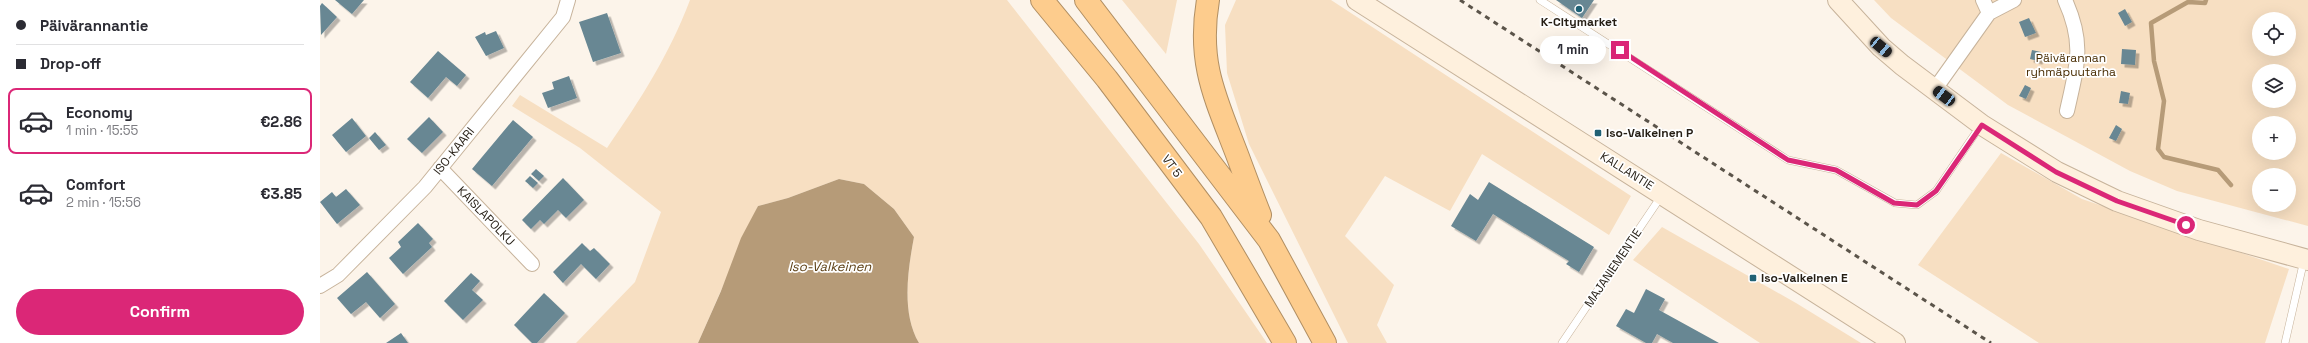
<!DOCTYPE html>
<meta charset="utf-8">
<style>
:root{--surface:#fff;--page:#f2f2f3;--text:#2b2b33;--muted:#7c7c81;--line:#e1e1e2;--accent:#db2777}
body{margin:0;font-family:"Space Grotesk",sans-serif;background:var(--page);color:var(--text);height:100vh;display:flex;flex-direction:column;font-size:15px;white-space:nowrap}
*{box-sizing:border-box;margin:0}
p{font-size:13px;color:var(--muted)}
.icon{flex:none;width:22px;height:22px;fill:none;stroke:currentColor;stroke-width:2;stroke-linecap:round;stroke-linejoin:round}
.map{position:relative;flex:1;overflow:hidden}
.sheet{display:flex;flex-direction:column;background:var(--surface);width:320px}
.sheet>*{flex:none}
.banner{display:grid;align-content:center;height:88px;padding:0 16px;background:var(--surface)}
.buttons{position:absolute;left:1932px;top:12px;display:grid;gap:8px}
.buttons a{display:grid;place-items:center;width:44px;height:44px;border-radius:50%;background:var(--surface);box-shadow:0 4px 16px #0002;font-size:20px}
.end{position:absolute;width:18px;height:18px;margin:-9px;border:5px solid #db2777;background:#fff;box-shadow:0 0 0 2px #fff}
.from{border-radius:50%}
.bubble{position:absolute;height:28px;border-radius:14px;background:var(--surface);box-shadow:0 4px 16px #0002;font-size:13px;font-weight:700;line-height:28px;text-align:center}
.car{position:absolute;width:12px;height:24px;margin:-12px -6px;border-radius:5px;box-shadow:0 0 3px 1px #0007;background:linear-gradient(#222 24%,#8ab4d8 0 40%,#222 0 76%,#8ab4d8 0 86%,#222 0)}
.banner b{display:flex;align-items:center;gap:14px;height:38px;font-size:15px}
.banner b+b{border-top:1px solid var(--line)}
.banner i{width:10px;height:10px;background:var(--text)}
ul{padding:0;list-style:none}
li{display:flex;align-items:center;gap:12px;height:66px;margin:0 8px 6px;padding:0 8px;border:2px solid transparent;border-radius:8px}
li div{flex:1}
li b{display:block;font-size:15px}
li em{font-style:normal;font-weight:700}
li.selected{border-color:var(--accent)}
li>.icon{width:36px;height:36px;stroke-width:1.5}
.action{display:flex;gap:8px;margin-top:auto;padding:8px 16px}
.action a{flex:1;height:46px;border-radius:24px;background:var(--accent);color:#fff;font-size:16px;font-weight:700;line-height:46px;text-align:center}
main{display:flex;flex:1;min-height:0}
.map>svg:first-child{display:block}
</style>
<main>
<section class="sheet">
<div class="banner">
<b><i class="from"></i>Päivärannantie</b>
<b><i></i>Drop-off</b>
</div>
<ul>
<li class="selected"><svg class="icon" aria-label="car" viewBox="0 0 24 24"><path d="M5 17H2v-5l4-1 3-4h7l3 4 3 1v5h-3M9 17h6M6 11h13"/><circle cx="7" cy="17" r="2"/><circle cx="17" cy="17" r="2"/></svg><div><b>Economy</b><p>1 min · 15:55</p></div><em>€2.86</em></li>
<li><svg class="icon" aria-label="car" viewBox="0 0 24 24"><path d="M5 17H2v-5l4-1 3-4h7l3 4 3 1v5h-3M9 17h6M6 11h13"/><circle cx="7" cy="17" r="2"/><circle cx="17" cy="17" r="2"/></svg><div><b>Comfort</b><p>2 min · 15:56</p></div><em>€3.85</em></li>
</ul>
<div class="action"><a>Confirm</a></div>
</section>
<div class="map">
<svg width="1988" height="343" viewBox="0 0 1988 343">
<defs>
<filter id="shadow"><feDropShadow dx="3.5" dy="3.5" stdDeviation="0" flood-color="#0004"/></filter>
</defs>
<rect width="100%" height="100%" fill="#fcf4ea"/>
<path fill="#f7dfc2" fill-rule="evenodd" d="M370 0H687L879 244 947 343H599C581 313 588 269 594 237L574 209 544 184 519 179 468 198 438 206 378 343H256L315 282 341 212 260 148 192 106 200 95 287 148C321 99 349 55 370 0Z
M802 0H857L846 54Z
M916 0H1011L1311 196 1289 235 1162 154 1130 211 1065 176 1025 236 1074 285 1057 325 1067 343H1028L929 144 907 73 905 25Z
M1554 0H1988V226L1857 191 1810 171 1688 105 1571 18ZM1939 19H1969V49H1939ZM1939 71H1969V101H1939ZM1939 123H1969V153H1939ZM1939 175H1969V205H1939Z
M1681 153 1762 199 1969 269 1945 343H1719L1598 265Z
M1342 227 1476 303 1541 343H1440L1313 260Z"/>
<path fill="#b69b78" d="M519 179 544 184 574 209 594 237C588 269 581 313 599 343H378L401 291 421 238 438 206 468 198Z"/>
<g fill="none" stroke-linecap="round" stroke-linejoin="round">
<path stroke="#b69b78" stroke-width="4.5" d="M1886 0 1885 3 1868 2 1831 23 1834 61 1844 101 1838 149 1844 157 1898 170 1911 185"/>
</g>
<path fill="#688793" filter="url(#shadow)" d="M15 0H44L32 14Z
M1236 0H1274L1262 18Z
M2 3 17 17 1 35 0 6Z
M1805 9 1812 22 1805 26 1798 13Z
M287 13 301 53 273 62 259 22Z
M1709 18 1716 33 1705 37 1699 22Z
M176 31 184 48 166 56 155 37 165 32 166 35Z
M1802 49 1816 50 1815 65 1801 64Z
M1712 50 1721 52 1719 61 1710 59Z
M118 51 146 75 137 86 126 77 108 98 90 82Z
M249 76 257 98 228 108 222 93 234 89 232 82Z
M1705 85 1711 88 1706 99 1699 96Z
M1801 91 1810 93 1808 104 1799 103Z
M109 117 123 132 102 153 87 139Z
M32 118 46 136 26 152 12 135Z
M193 120 213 137 172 186 152 169Z
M1796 125 1802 129 1796 141 1789 138Z
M55 132 66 145 59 150 49 138Z
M216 169 224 176 219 181 211 174Z
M210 176 218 183 213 188 205 181Z
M243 178 264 200 246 218 238 210 224 224 220 220 211 229 202 220Z
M1169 182 1274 247 1259 272 1246 264 1249 261 1173 214 1156 241 1131 226 1150 194 1158 200Z
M26 189 40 205 17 224 0 202 12 192 16 197Z
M98 223 113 239 109 243 112 247 83 274 69 258 81 247 78 242Z
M262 243 270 251 274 248 290 264 276 279 261 264 243 283 233 272Z
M47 272 75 304 60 318 46 302 31 314 17 298Z
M151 273 160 281 152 290 163 300 143 320 124 301Z
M1326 289 1345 299 1339 310 1399 343H1353L1337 334 1332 343H1326L1296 326 1306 309 1314 313Z
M224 293 245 313 217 343H212L194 325Z
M81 333 88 343H66Z"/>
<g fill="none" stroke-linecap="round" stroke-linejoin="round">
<g stroke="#c7b39b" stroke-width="8">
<path id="lane" d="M1220 0 1468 160 1516 170 1575 203 1597 205 1616 191 1661 125
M1242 343 1342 195
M1965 343 1984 260"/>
</g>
<g stroke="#c7b39b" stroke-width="16">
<path id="street" d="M1663 0 1669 13
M1745 0C1765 44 1757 66 1747 111
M1615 89 1669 13 1694 0
M120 168 212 264
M0 286 18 275 105 187 243 17 248 0"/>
</g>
<g stroke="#c7b39b" stroke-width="22">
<path id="secondary" d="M1037 0 1575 343
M1518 0 1561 47 1582 65 1662 125 1737 172 1797 201 1879 230 1988 260"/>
</g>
<g stroke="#b18f63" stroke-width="24">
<path id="highway" d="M722 0 787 79 891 217 965 343
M766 0 949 240 1005 343
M888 0C877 64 896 99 918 157 925 176 932 195 940 215"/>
</g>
<use href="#lane" stroke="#fff" stroke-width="7"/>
<use href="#street" stroke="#fff" stroke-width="14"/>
<use href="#secondary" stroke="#fef0dd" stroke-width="20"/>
<use href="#highway" stroke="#fdcc8d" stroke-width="22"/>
<path stroke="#5b544a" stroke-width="3" stroke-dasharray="5 5" stroke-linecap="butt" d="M1140 0 1671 343"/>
</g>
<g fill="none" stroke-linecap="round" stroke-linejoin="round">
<path stroke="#db2777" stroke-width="5" d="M1300 50 1468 160 1516 170 1574 203 1597 205 1616 191 1662 125 1736 172 1797 201 1866 225"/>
</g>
<g fill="#206175" stroke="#fff" stroke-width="1.5">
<circle cx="1259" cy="9" r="4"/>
<rect x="1274" y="129" width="8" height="8" rx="2"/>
<rect x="1429" y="274" width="8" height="8" rx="2"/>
</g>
<g text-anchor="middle" stroke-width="3.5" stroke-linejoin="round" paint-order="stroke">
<g font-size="12" font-weight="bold" fill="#251e15" stroke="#fff" text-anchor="start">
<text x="1259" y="26" text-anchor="middle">K-Citymarket</text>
<text x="1286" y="137">Iso-Valkeinen P</text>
<text x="1441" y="282">Iso-Valkeinen E</text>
</g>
<g font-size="12" fill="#472b00" stroke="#fff">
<text x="1751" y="62">Päivärannan<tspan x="1751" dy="14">ryhmäpuutarha</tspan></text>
</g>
<g font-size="12" fill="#251e15" stroke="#fff">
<text transform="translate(134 151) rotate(-51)" y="4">ISO-KAARI</text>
<text transform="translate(852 166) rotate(53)" y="4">VT 5</text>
<text transform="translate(1307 171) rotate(32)" y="4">KALLANTIE</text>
<text transform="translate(166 216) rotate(46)" y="4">KAISLAPOLKU</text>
<text transform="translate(1293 268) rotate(-56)" y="4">MAJANIEMENTIE</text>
</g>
<g font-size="13" font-style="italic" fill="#5e4116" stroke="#fff">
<text x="510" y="271">Iso-Valkeinen</text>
</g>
</g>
</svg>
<div class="buttons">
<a><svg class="icon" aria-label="locate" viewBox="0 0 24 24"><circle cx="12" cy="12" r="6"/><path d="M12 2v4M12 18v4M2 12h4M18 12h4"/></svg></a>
<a><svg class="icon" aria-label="layers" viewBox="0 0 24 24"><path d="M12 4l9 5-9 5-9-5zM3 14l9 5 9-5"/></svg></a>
<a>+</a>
<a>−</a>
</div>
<i class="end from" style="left:1866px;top:225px"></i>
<i class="end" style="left:1300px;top:50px"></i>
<div class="bubble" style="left:1220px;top:36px;width:66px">1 min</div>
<i class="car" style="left:1561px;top:47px;rotate:130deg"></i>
<i class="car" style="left:1624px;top:96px;rotate:307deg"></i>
</div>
</main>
